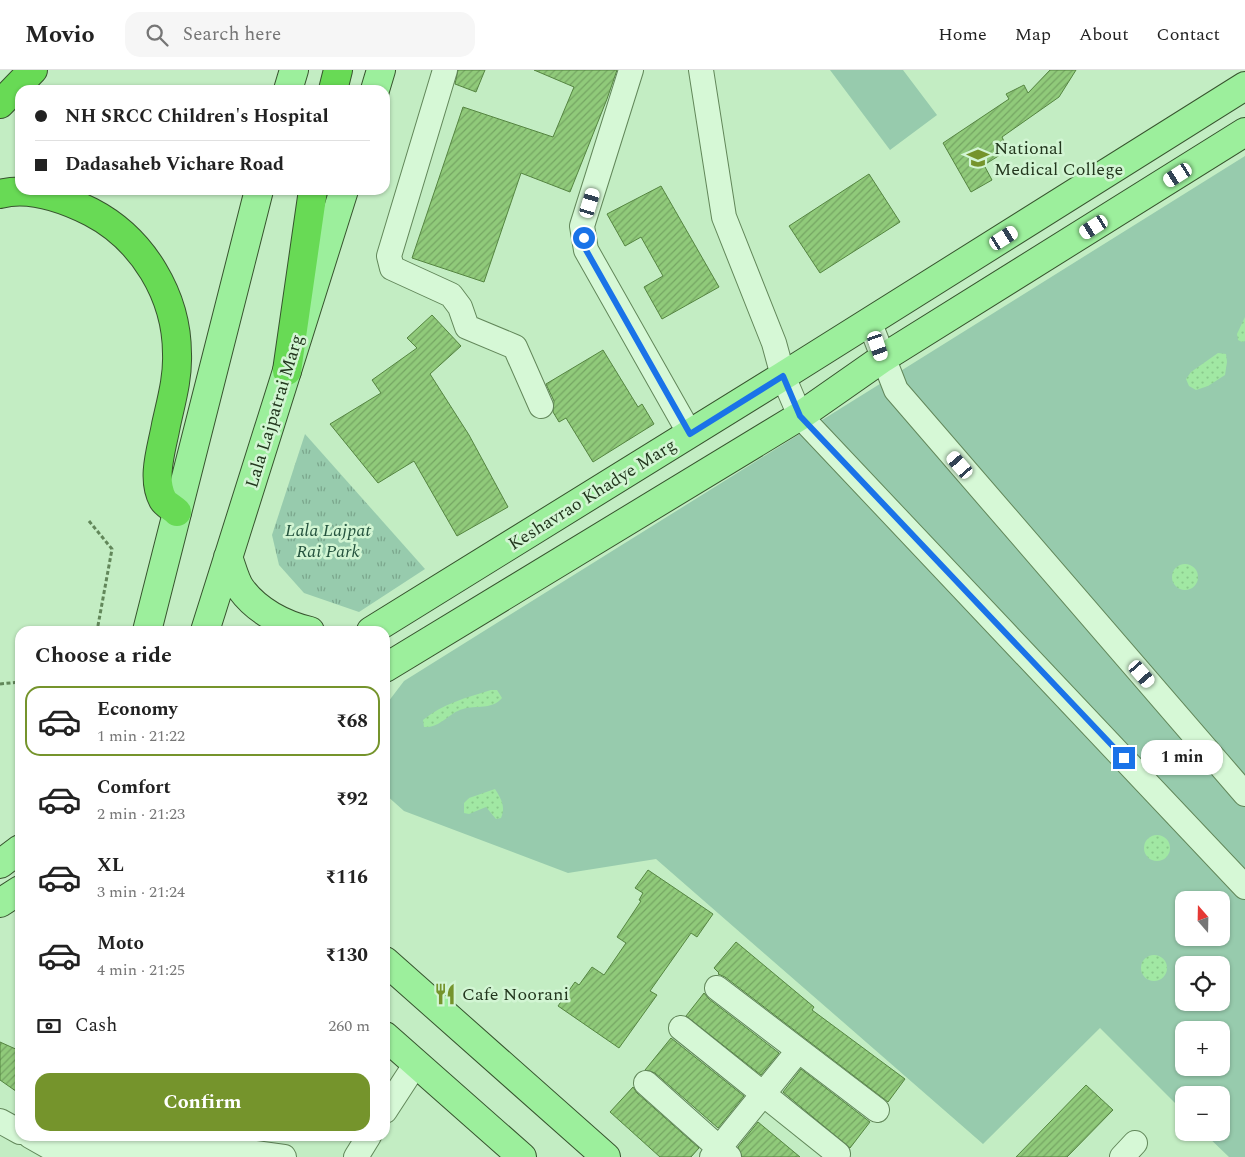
<!DOCTYPE html>
<meta charset="utf-8">
<style>
:root{--surface:#fff;--page:#f6f6f6;--text:#222;--muted:#767676;--line:#e0e0e0;--accent:#75942c}
body{margin:0;font-family:Spectral,serif;background:var(--page);color:var(--text);height:100vh;display:flex;flex-direction:column;font-size:19px;white-space:nowrap}
*{box-sizing:border-box;margin:0}
p{font-size:16px;color:var(--muted)}
.icon{flex:none;width:28px;height:28px;fill:none;stroke:currentColor;stroke-width:2;stroke-linecap:round;stroke-linejoin:round}
.map{position:relative;flex:1;overflow:hidden}
.side{position:absolute;left:15px;top:556px;width:375px;height:515px;display:flex;flex-direction:column;background:var(--surface);border-radius:15px;box-shadow:0 1px 4px #0004}
.side>*{flex:none}
.hud{position:absolute;left:15px;top:15px;width:375px;height:110px;border-radius:15px;box-shadow:0 1px 4px #0004;display:grid;align-content:center;height:110px;padding:0 20px;background:var(--surface)}
.needle{width:32px;rotate:340deg}
.controls{position:absolute;left:1175px;top:821px;display:grid;gap:10px}
.controls a{display:grid;place-items:center;width:55px;height:55px;border-radius:10px;background:var(--surface);box-shadow:0 1px 4px #0004;font-size:25px}
.end{position:absolute;width:22px;height:22px;margin:-11px;border:6px solid #1a73e8;background:#fff;box-shadow:0 0 0 2px #fff}
.from{border-radius:50%}
.bubble{position:absolute;height:35px;border-radius:15px;background:var(--surface);box-shadow:0 1px 4px #0004;font-size:16px;font-weight:700;line-height:35px;text-align:center}
.car{position:absolute;width:15px;height:30px;margin:-15px -8px;border-radius:6px;box-shadow:0 0 4px 1px #0007;background:linear-gradient(#fff 24%,#345 0 40%,#fff 0 76%,#345 0 86%,#fff 0)}
.hud b{display:flex;align-items:center;gap:18px;height:48px;font-size:19px}
.hud b+b{border-top:1px solid var(--line)}
.hud i{width:12px;height:12px;background:var(--text)}
ul{padding:0;list-style:none}
li{display:flex;align-items:center;gap:15px;height:70px;margin:0 10px 8px;padding:0 10px;border:2px solid transparent;border-radius:15px}
li div{flex:1}
li b{display:block;font-size:19px}
li em{font-style:normal;font-weight:700}
li.on{border-color:var(--accent)}
li>.icon{width:45px;height:45px;stroke-width:1.5}
h2{padding:0 20px;font-size:22px;line-height:60px}
.pay{display:flex;align-items:center;gap:12px;height:55px;padding:0 20px;font-size:19px}
.pay p{margin-inline-start:auto}
.cta{display:flex;gap:10px;margin-top:auto;padding:10px 20px}
.cta a{flex:1;height:58px;border-radius:15px;background:var(--accent);color:#fff;font-size:20px;font-weight:700;line-height:58px;text-align:center}
header{display:flex;align-items:center;gap:30px;box-sizing:border-box;height:70px;padding:0 25px;background:var(--surface);border-bottom:1px solid var(--line)}
header strong{font-size:24px}
nav{display:flex;gap:28px;margin-inline-start:auto;font-size:18px}
.search{width:350px;height:45px;background:var(--page);display:flex;align-items:center;gap:12px;box-sizing:border-box;padding:0 18px;border-radius:15px;color:var(--muted);font-size:19px}
.map>svg:first-child{display:block}
</style>
<header>
<strong>Movio</strong>
<div class="search"><svg class="icon" aria-label="search" viewBox="0 0 24 24"><circle cx="10" cy="10" r="6"/><path d="M15 15l6 6"/></svg>Search here</div>
<nav><a>Home</a><a>Map</a><a>About</a><a>Contact</a></nav>
</header>
<div class="map">
<svg width="1245" height="1087" viewBox="0 0 1245 1087">
<defs>
<pattern id="sand-dots" width="8" height="8" patternUnits="userSpaceOnUse" patternTransform="scale(1.25)"><rect width="8" height="8" fill="#a1e8a3"/><path d="M2 2h.1M6 6h.1" fill="none" stroke="#8ac88c" stroke-width="1.8" stroke-linecap="round"/></pattern>
<pattern id="park-tufts" width="24" height="20" patternUnits="userSpaceOnUse" patternTransform="scale(1.25)"><rect width="24" height="20" fill="#97cbad"/><path d="M3 7l-1-3M5 7V3M7 7l1-3M15 17l-1-3M17 17v-4M19 17l1-3" fill="none" stroke="#7ba68c"/></pattern>
<pattern id="building-hatch" width="6" height="6" patternUnits="userSpaceOnUse" patternTransform="scale(1.25)"><rect width="6" height="6" fill="#90ca7a"/><path d="M-1 1l2-2M0 6l6-6M5 7l2-2" fill="none" stroke="#75a563"/></pattern>
</defs>
<rect width="100%" height="100%" fill="#c3edc3"/>
<path fill="#97cbad" fill-rule="evenodd" d="M830 0H903L937 45 890 80Z
M1245 86V1087H1229L1204 1063 1221 1062V1025H1184V1042L1100 958 983 1074 656 789 568 803 404 741 385 724V636L404 611ZM1184 830H1221V868H1184ZM1184 895H1221V932H1184ZM1184 960H1221V998H1184Z"/>
<path fill="url(#sand-dots)" d="M1245 247V271L1242 272 1238 270 1237 264Z
M1218 283 1226 284 1227 292 1225 305 1208 316 1196 320 1189 316 1186 309 1191 302Z
M1172 507a13 13 0 1 1 26 0a13 13 0 1 1-26 0Z
M491 620H497L502 628C492 640 476 635 463 639 448 643 441 658 424 657L423 650C442 634 468 627 491 620Z
M495 719C501 729 506 736 501 748L496 749 486 737 469 744 464 743V733L469 728Z
M1144 778a13 13 0 1 1 26 0a13 13 0 1 1-26 0Z
M1141 898a13 13 0 1 1 26 0a13 13 0 1 1-26 0Z"/>
<path fill="url(#park-tufts)" d="M305 364 425 499 359 542 304 523 279 495 272 465Z"/>
<path fill="url(#building-hatch)" stroke="#558541" d="M458 0H485L476 22 455 14Z
M534 0H617L607 29 570 122 521 103 484 212 412 188 463 37 553 67 574 17Z
M1050 0H1076L1059 27 1002 67 1008 80 984 95 992 110 971 122 943 73 1009 29 1006 24 1024 15 1028 23Z
M869 104 900 152 820 203 789 156Z
M661 116 719 217 662 249 644 217 663 206 641 167 625 176 607 144Z
M432 245 461 276 430 304 469 365 508 437 457 466 414 391 378 413 330 354 381 323 372 310 417 278 407 268Z
M603 280 638 337 642 334 654 354 593 392 566 348 559 352 553 342 554 331 546 314Z
M648 800 713 844 697 867 691 863 650 921 657 925 619 978 558 936 575 912 579 915 592 897 604 905 626 873 617 867 641 831 639 830 643 823 635 818Z
M736 872 814 937 812 940 905 1009 888 1032 725 907 718 904 719 903 714 898Z
M704 923 709 929 779 983 761 1005 686 946Z
M671 968 744 1026 718 1058 655 1003 645 1000Z
M0 972 20 981V1024L0 1010Z
M801 999 870 1052 850 1078 783 1022Z
M1086 1015 1113 1040 1067 1087H1016Z
M633 1017 637 1023 699 1078 691 1087H660L610 1042Z
M758 1052 800 1087H742L738 1077Z"/>
<g fill="none" stroke-linecap="round" stroke-linejoin="round">
<g stroke="#62875a" stroke-width="26">
<path id="minor" d="M445 0 389 186 392 198 451 225 460 237 467 257 515 277 541 336
M631 0 582 156 586 180 690 364
M701 0 724 147 774 273 783 306 800 346 1245 817
M869 251 896 320 1245 724
M717 918 877 1040
M681 958 838 1084
M646 1013 729 1087
M385 1041 415 995
M0 1051 20 1062
M30 1066 60 1083H255L284 1087
M356 1087 369 1066
M712 1087 798 981
M1122 1087 1135 1073"/>
</g>
<g stroke="#37542e" stroke-width="30">
<path id="major" d="M288 20 294 0
M375 20 381 0
M228 487C232 497 235 511 241 519 257 541 284 555 310 561
M147 561 259 120
M205 561 344 120
M371 561 783 306 1245 16
M385 598 800 346 883 288 1245 62
M0 794 20 779
M0 833 20 820
M385 891 606 1087
M385 966 522 1087"/>
</g>
<g stroke="#37542e" stroke-width="30">
<path id="highway" d="M333 20 338 0
M0 34 33 0
M0 124C30 116 65 129 91 142 143 169 177 226 177 284 178 308 171 332 166 355 162 378 151 408 163 430 165 434 173 438 177 442
M287 301 313 120"/>
</g>
<path stroke="#62875a" stroke-width="3" stroke-dasharray="4 2.5" stroke-linecap="butt" d="M385 53 389 41
M89 451 112 479 97 561
M0 614 20 612"/>
<use href="#minor" stroke="#d6f8d6" stroke-width="24"/>
<use href="#major" stroke="#9cef9c" stroke-width="28"/>
<use href="#highway" stroke="#68da55" stroke-width="28"/>
</g>
<g fill="none" stroke-linecap="round" stroke-linejoin="round">
<path stroke="#1a73e8" stroke-width="6" d="M584 168 586 180 690 364 783 306 800 346 1124 688"/>
</g>
<defs>
<g id="university-bare" transform="scale(1.725)"><path d="M0-5L7-2L0 1L-7-2ZM-4 1L0 2.5L4 1V4Q0 6-4 4Z" fill="#75942c" stroke="#d2f5d3" stroke-width="2.5" paint-order="stroke"/></g>
<g id="restaurant-bare" transform="scale(1.725)"><path d="M-5-6h1v4h1v-4h1v4h1v-4h1v5L-1.5 .5V6h-2V.5L-5-1ZM5-6V6H3V1.5H1.5Q1.5-4 5-6Z" fill="#75942c" stroke="#d2f5d3" stroke-width="2.5" paint-order="stroke"/></g>
</defs>
<g fill-rule="evenodd">
<use href="#university-bare" x="978" y="88"/>
<use href="#restaurant-bare" x="445" y="924"/>
</g>
<g text-anchor="middle" stroke-width="5" stroke-linejoin="round" paint-order="stroke">
<g font-size="18" fill="#23371e" stroke="#d2f5d3" text-anchor="start">
<text x="994" y="84">National<tspan x="994" dy="21">Medical College</tspan></text>
<text x="462" y="930">Cafe Noorani</text>
</g>
<g font-size="18" fill="#23371e" stroke="#d2f5d3">
<text transform="translate(274 341) rotate(-73)" y="6">Lala Lajpatrai Marg</text>
<text transform="translate(592 424) rotate(-32)" y="6">Keshavrao Khadye Marg</text>
</g>
<g font-size="18" font-style="italic" fill="#25533e" stroke="#d2f5d3">
<text x="328" y="466">Lala Lajpat<tspan x="328" dy="21">Rai Park</tspan></text>
</g>
</g>
</svg>
<div class="controls">
<a><svg class="needle" viewBox="-14 -14 28 28"><path d="M0-13l5 13h-10z" fill="#e53935"/><path d="M0 13l5-13h-10z" fill="#767676"/></svg></a>
<a><svg class="icon" aria-label="locate" viewBox="0 0 24 24"><circle cx="12" cy="12" r="6"/><path d="M12 2v4M12 18v4M2 12h4M18 12h4"/></svg></a>
<a>+</a>
<a>−</a>
</div>
<i class="end from" style="left:584px;top:168px"></i>
<i class="end" style="left:1124px;top:688px"></i>
<div class="bubble" style="left:1141px;top:670px;width:82px">1 min</div>
<i class="car" style="left:1178px;top:105px;rotate:238deg"></i>
<i class="car" style="left:590px;top:133px;rotate:17deg"></i>
<i class="car" style="left:1094px;top:157px;rotate:238deg"></i>
<i class="car" style="left:1004px;top:168px;rotate:58deg"></i>
<i class="car" style="left:878px;top:276px;rotate:161deg"></i>
<i class="car" style="left:960px;top:395px;rotate:319deg"></i>
<i class="car" style="left:1142px;top:604px;rotate:139deg"></i>
<div class="hud">
<b><i class="from"></i>NH SRCC Children's Hospital</b>
<b><i></i>Dadasaheb Vichare Road</b>
</div>
<section class="side">
<h2>Choose a ride</h2>
<ul>
<li class="on"><svg class="icon" aria-label="car" viewBox="0 0 24 24"><path d="M5 17H2v-5l4-1 3-4h7l3 4 3 1v5h-3M9 17h6M6 11h13"/><circle cx="7" cy="17" r="2"/><circle cx="17" cy="17" r="2"/></svg><div><b>Economy</b><p>1 min · 21:22</p></div><em>₹68</em></li>
<li><svg class="icon" aria-label="car" viewBox="0 0 24 24"><path d="M5 17H2v-5l4-1 3-4h7l3 4 3 1v5h-3M9 17h6M6 11h13"/><circle cx="7" cy="17" r="2"/><circle cx="17" cy="17" r="2"/></svg><div><b>Comfort</b><p>2 min · 21:23</p></div><em>₹92</em></li>
<li><svg class="icon" aria-label="car" viewBox="0 0 24 24"><path d="M5 17H2v-5l4-1 3-4h7l3 4 3 1v5h-3M9 17h6M6 11h13"/><circle cx="7" cy="17" r="2"/><circle cx="17" cy="17" r="2"/></svg><div><b>XL</b><p>3 min · 21:24</p></div><em>₹116</em></li>
<li><svg class="icon" aria-label="car" viewBox="0 0 24 24"><path d="M5 17H2v-5l4-1 3-4h7l3 4 3 1v5h-3M9 17h6M6 11h13"/><circle cx="7" cy="17" r="2"/><circle cx="17" cy="17" r="2"/></svg><div><b>Moto</b><p>4 min · 21:25</p></div><em>₹130</em></li>
</ul>
<div class="pay"><svg class="icon" aria-label="cash" viewBox="0 0 24 24"><path d="M3 7h18v10H3z"/><circle cx="12" cy="12" r="2"/></svg>Cash<p>260 m</p></div>
<div class="cta"><a>Confirm</a></div>
</section>
</div>
